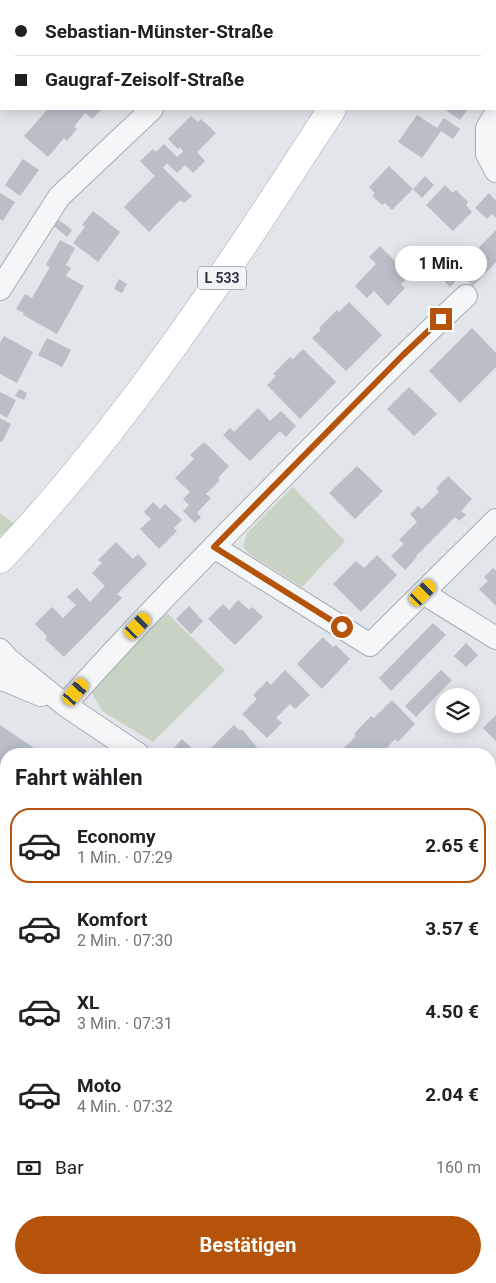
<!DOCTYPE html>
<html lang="de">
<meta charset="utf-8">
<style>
:root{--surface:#fff;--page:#f6f6f6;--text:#202124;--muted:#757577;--line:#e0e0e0;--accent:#b45309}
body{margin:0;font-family:Roboto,sans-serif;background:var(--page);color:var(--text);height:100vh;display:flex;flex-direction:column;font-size:19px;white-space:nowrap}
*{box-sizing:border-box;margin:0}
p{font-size:16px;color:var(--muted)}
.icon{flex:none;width:28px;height:28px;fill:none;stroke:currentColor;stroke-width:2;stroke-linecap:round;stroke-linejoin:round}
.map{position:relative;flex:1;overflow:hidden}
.panel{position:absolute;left:0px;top:748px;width:496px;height:536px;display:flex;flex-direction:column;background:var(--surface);border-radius:20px 20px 0 0;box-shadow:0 2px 12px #0003}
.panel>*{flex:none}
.banner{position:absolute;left:0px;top:0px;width:496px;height:110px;box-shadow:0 2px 12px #0003;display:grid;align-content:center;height:110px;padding:0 15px;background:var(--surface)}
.fabs{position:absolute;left:435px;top:688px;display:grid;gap:10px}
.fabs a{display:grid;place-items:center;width:45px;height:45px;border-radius:50%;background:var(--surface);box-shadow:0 2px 12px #0003;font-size:25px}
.end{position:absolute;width:22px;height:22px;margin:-11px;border:6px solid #b45309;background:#fff;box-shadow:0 0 0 2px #fff}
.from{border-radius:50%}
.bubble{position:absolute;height:35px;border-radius:18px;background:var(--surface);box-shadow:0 2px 12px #0003;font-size:16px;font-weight:700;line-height:35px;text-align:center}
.car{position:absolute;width:15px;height:30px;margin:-15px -8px;border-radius:6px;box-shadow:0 0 4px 1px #0007;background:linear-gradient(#f5c518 24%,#345 0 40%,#f5c518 0 76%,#345 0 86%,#f5c518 0)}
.banner b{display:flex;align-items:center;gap:18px;height:48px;font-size:19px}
.banner b+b{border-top:1px solid var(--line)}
.banner i{width:12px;height:12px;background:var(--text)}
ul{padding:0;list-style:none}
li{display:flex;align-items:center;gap:15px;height:75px;margin:0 10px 8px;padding:0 5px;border:2px solid transparent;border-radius:20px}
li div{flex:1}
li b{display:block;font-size:19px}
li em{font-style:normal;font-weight:700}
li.selected{border-color:var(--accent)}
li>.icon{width:45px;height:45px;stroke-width:1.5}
h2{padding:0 15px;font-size:22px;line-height:60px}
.pay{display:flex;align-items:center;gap:12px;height:55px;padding:0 15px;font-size:19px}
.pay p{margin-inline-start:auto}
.button{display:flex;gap:10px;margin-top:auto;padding:10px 15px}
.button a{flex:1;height:58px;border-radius:30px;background:var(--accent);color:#fff;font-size:20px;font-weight:700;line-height:58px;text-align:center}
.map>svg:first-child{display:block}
</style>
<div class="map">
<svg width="496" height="1283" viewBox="0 0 496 1283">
<rect width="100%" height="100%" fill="#e2e5ea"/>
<path fill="#c7d4c3" d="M293 487 345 541 302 587 251 555 243 547 247 533Z
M0 513 15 524 0 536Z
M167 613 225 670 153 742 102 711 92 693 104 676Z"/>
<path fill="#b9bec7" d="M48 109H102L92 119 85 113 74 127 77 129 67 141 64 138 48 157 24 136Z
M444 109H468L460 120Z
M417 115 437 128 444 118 460 129 453 139 441 131 422 158 398 142Z
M191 116 198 122 201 119 216 133 197 152 205 161 193 173 185 165 177 173 167 163 163 168 192 196 184 203 180 200 149 232 124 207 155 176 140 161 153 149 156 152 164 144 177 157 183 151 180 147 178 149 168 139Z
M23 159 39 170 20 196 5 185Z
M389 166 413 189 392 210 385 203 382 205 372 196 375 193 369 187Z
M425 176 434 185 422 198 413 189Z
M445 185 453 193 456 190 468 202 466 205 472 212 453 231 426 205Z
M0 193 15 202 3 221 0 219Z
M489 193 496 201V218L492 214 487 219 475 208Z
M93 211 120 232 98 262 73 243 85 227 82 225Z
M59 220 72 230 67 237 54 226Z
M496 230V262L473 286 462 275 450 287 443 280 455 268 457 270Z
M60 240 75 248 66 265 71 268 66 276 84 286 57 334 23 315 24 313 16 309 25 294 32 298 50 267 46 265Z
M380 246 396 262 410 248 427 265 414 279 410 276 401 284 405 288 388 306 374 291 367 298 355 286 376 264 369 257Z
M119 279 127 284 122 293 114 289Z
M349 302 382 335 346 371 312 338 321 330 319 328 337 310 339 312Z
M472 328 496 353V367L460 403 429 371Z
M4 336 33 352 17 383 0 374V343Z
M47 338 71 350 62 367 38 355Z
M303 349 336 382 300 419 267 385 276 376 273 374 290 357 293 359Z
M409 387 437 414 414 436 387 409Z
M19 389 27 393 24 400 15 396Z
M0 392 16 400 7 418 0 414Z
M258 408 270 421 281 411 296 426 286 437 280 431 250 461 223 435 230 428 234 432Z
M0 418 11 424 2 442 0 441Z
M204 442 229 466 218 478 220 480 206 494 211 498 197 513 201 517 195 523 183 511 189 505 183 499 190 492 175 478 194 459 190 455Z
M357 466 383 491 355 519 329 493Z
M448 476 472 499 461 511 466 515 459 521 455 517 416 556 417 557 405 570 391 556 404 544 399 540 417 522 410 514 418 506 422 509 439 492 436 488Z
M153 502 160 509 165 504 182 520 174 528 177 531 159 549 140 529 151 519 144 512Z
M116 542 133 559 138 554 147 564 117 594 122 598 64 657 45 639 47 636 35 624 52 607 63 618 76 605 67 597 77 588 90 602 105 586 92 573 102 563 98 560Z
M377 555 397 575 361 612 333 584 356 561 364 568Z
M493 568 496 571V606L479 589 488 581 484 577Z
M238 600 249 610 252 607 263 617 235 645 208 619 223 604 229 610Z
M189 606 203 621 191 634 176 619Z
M433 623 446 635 391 691 379 678Z
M323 637 333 647 336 645 350 659 322 689 297 664Z
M466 643 478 655 466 667 454 656Z
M285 670 310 695 295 709 290 704 276 718 282 723 267 738 242 714 257 699 253 695 267 681 271 685Z
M441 670 452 680 416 717 405 706Z
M392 700 415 724 398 742 395 739 381 754H338L356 736 354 734 371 716 374 718Z
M496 715V741L483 728Z
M0 725 43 754H6V777L0 773Z
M234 725 240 731 242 729 259 750 255 754H211L208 751Z
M182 739 195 751 192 754H175L172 750Z
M490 758 496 764V772L490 779Z
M0 843 6 848V851L0 861Z
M0 946 6 950V957L0 966Z
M490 983 494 987 496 984V1029L490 1023Z
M6 1093V1112L0 1108V1102Z
M494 1124 496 1126V1147L490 1141V1128Z
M496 1153V1174L490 1180V1158Z
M496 1258V1283H470L476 1278H490V1264Z
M68 1278 70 1281 75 1278H112L117 1283H62Z
M135 1278H174L168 1283H140Z
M298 1278H344L339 1283H292Z
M380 1278H418L423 1283H374Z
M425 1278H447L442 1283H430Z"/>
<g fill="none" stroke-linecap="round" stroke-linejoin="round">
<g stroke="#a7acb4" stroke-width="24">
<path id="minor" d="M245 1 246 0
M496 113 487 128V154L496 171
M0 289 59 197 152 109
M214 547 370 645 496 520
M423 593 496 638
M0 650 8 659 65 705 138 754
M0 678 41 695
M65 705C126 636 191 570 256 504 325 434 394 363 466 296
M490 883 496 881
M0 916 6 920
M0 1021 6 1012
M0 1156 6 1164
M490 1223 496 1229
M245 1278 248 1283
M0 1280 6 1276"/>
</g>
<g stroke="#a1a9b5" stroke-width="29">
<path id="major" d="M405 1 406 0
M0 559C129 423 231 265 332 109"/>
</g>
<use href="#minor" stroke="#f4f6f8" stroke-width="22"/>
<use href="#major" stroke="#fff" stroke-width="28"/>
</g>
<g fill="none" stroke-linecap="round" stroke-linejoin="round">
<path stroke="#b45309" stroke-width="6" d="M342 627 214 547 403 355 441 319"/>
</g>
<g text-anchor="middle" stroke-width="5" stroke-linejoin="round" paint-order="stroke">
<rect fill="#f1f4f7" stroke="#666d78" stroke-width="1" x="198" y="266.5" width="48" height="23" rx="4"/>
<g font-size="14" font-weight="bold" fill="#2a3341">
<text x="222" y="283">L 533</text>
</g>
</g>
</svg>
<div class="fabs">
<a><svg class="icon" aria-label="layers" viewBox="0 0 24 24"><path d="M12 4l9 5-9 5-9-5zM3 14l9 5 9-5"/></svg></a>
</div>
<i class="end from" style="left:342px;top:627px"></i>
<i class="end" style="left:441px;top:319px"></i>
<div class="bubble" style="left:395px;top:246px;width:92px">1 Min.</div>
<i class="car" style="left:423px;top:593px;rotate:45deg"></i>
<i class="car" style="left:138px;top:626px;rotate:44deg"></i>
<i class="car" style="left:76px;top:692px;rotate:41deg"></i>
<div class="banner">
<b><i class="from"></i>Sebastian-Münster-Straße</b>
<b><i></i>Gaugraf-Zeisolf-Straße</b>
</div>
<section class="panel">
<h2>Fahrt wählen</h2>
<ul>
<li class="selected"><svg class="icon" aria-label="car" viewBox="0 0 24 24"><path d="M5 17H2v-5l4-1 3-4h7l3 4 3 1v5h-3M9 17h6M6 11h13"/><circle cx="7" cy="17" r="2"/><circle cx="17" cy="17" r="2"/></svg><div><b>Economy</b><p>1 Min. · 07:29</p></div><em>2.65 €</em></li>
<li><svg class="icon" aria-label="car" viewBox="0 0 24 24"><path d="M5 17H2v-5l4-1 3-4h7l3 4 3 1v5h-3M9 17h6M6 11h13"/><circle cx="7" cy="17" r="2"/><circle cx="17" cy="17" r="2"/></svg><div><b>Komfort</b><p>2 Min. · 07:30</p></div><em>3.57 €</em></li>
<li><svg class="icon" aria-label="car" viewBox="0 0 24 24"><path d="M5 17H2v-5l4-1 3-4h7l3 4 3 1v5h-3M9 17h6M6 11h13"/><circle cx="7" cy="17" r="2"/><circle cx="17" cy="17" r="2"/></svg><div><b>XL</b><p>3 Min. · 07:31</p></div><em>4.50 €</em></li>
<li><svg class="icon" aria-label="car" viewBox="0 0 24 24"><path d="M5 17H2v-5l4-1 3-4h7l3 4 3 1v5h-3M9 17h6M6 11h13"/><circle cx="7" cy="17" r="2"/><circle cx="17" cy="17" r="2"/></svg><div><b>Moto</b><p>4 Min. · 07:32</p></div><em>2.04 €</em></li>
</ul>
<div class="pay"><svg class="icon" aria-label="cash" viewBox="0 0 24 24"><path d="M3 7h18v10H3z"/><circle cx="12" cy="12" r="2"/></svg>Bar<p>160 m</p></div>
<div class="button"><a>Bestätigen</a></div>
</section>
</div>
